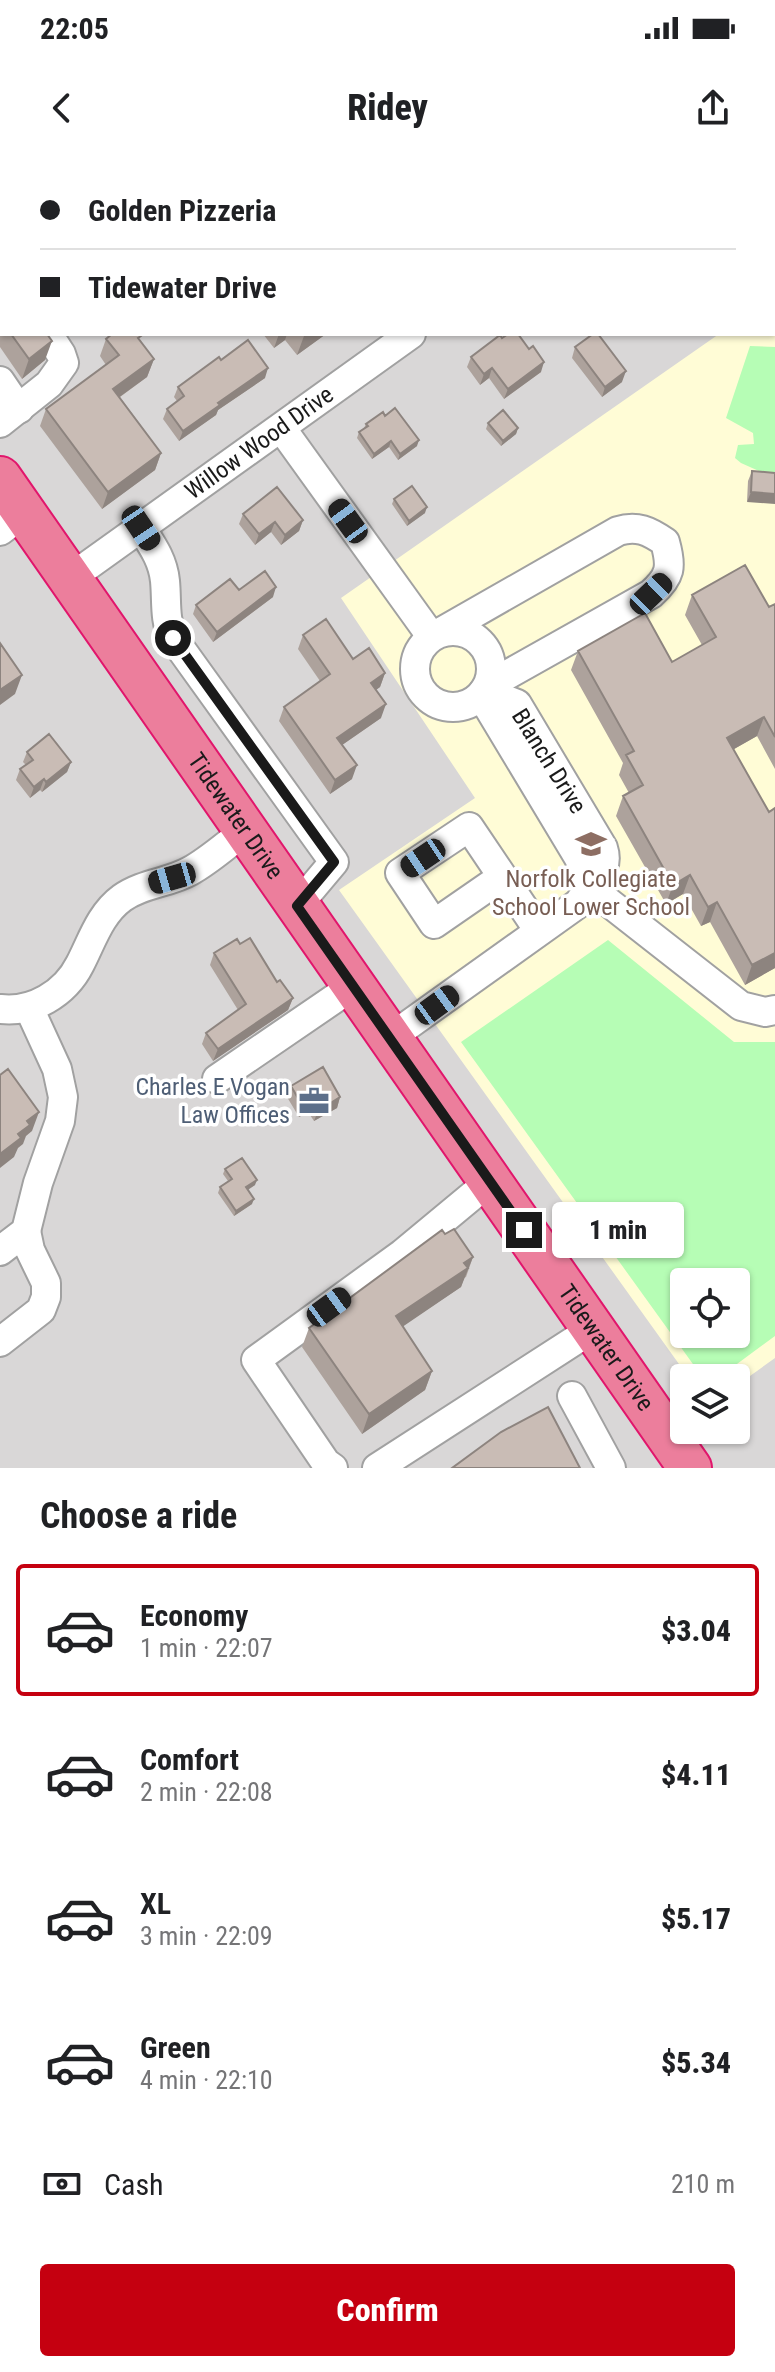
<!DOCTYPE html>
<meta charset="utf-8">
<style>
:root{--surface:#fff;--page:#f6f6f6;--text:#202124;--muted:#757577;--line:#e0e0e0;--accent:#c50010}
body{margin:0;font-family:"Roboto Condensed",sans-serif;background:var(--page);color:var(--text);height:100vh;display:flex;flex-direction:column;font-size:30px;white-space:nowrap}
*{box-sizing:border-box;margin:0}
p{font-size:26px;color:var(--muted)}
.icon{flex:none;width:44px;height:44px;fill:none;stroke:currentColor;stroke-width:2;stroke-linecap:round;stroke-linejoin:round}
.map{position:relative;height:1308px;overflow:hidden}
.drawer{display:flex;flex-direction:column;background:var(--surface);flex:1}
.drawer>*{flex:none}
.guide{position:absolute;left:0px;top:0px;width:776px;height:176px;box-shadow:0 2px 6px #0004;display:grid;align-content:center;height:176px;padding:0 40px;background:var(--surface)}
.controls{position:absolute;left:670px;top:1108px;display:grid;gap:16px}
.controls a{display:grid;place-items:center;width:80px;height:80px;border-radius:8px;background:var(--surface);box-shadow:0 2px 6px #0004;font-size:40px}
.end{position:absolute;width:36px;height:36px;margin:-18px;border:10px solid #1a1a1a;background:#fff;box-shadow:0 0 0 4px #fff}
.from{border-radius:50%}
.bubble{position:absolute;height:56px;border-radius:8px;background:var(--surface);box-shadow:0 2px 6px #0004;font-size:26px;font-weight:800;line-height:56px;text-align:center}
.car{position:absolute;width:24px;height:48px;margin:-24px -12px;border-radius:10px;box-shadow:0 0 6px 2px #0007;background:linear-gradient(#222 24%,#8ab4d8 0 40%,#222 0 76%,#8ab4d8 0 86%,#222 0)}
.guide b{display:flex;align-items:center;gap:28px;height:76px;font-size:30px}
.guide b+b{border-top:2px solid var(--line)}
.guide i{width:20px;height:20px;background:var(--text)}
ul{padding:0;list-style:none}
li{display:flex;align-items:center;gap:24px;height:132px;margin:0 16px 12px;padding:0 24px;border:4px solid transparent;border-radius:8px}
li div{flex:1}
li b{display:block;font-size:30px}
li em{font-style:normal;font-weight:800}
li.active{border-color:var(--accent)}
li>.icon{width:72px;height:72px;stroke-width:1.5}
h2{padding:0 40px;font-size:36px;line-height:96px}
.pay{display:flex;align-items:center;gap:20px;height:88px;padding:0 40px;font-size:30px}
.pay p{margin-inline-start:auto}
.cta{display:flex;gap:16px;margin-top:auto;padding:16px 40px}
.cta a{flex:1;height:92px;border-radius:8px;background:var(--accent);color:#fff;font-size:32px;font-weight:800;line-height:92px;text-align:center}
.status{display:flex;justify-content:space-between;align-items:center;height:56px;padding:0 40px;background:var(--surface);direction:ltr}
.status svg{height:22px;fill:currentColor}
header{display:flex;justify-content:space-between;align-items:center;height:104px;padding:0 40px;background:var(--surface);font-size:36px;font-weight:800}
.map>svg:first-child{display:block}
</style>
<div class="status"><b>22:05</b><svg viewBox="0 0 49 12"><path d="M0 12V9h3v3zM5 12V6h3v6zM10 12V3h3v9zM15 12V0h3v12zM26 1h20v11H26zM47 4h2v5h-2z"/></svg></div>
<header><svg class="icon" aria-label="back" viewBox="0 0 24 24"><path d="M15 5l-7 7 7 7"/></svg>Ridey<svg class="icon" aria-label="share" viewBox="0 0 24 24"><path d="M12 15V3M7 8l5-5 5 5M5 13v7h14v-7"/></svg></header>
<div class="map">
<svg width="775" height="1308" viewBox="0 0 775 1308">
<rect width="100%" height="100%" fill="#ede7df"/>
<path fill="#d9d7d7" fill-rule="evenodd" d="M0 0H775V1308H0ZM2 2H774V174H2ZM684 1122H736V1174H684ZM684 1218H736V1270H684Z"/>
<path fill="#fffcd6" fill-rule="evenodd" d="M775 135V1198L736 1226V1218H689L339 730 475 638 341 438 719 174H774ZM684 1122H736V1174H684Z"/>
<path fill="#b6fdb5" fill-rule="evenodd" d="M750 186 775 187V318L741 303 735 298 738 285 754 284 753 273 726 258Z
M608 780 734 882H775V1176L718 1218H703L461 882ZM684 1122H736V1174H684Z"/>
<g fill="none" stroke-linecap="round" stroke-linejoin="round">
<g stroke="#a1a1a1" stroke-width="32">
<g id="minor">
<path d="M35 0 37 2"/>
<path d="M62 2 65 0"/>
<path d="M168 2 171 0"/>
<path d="M648 2 650 0"/>
<path d="M0 85 2 89"/>
<path d="M0 130 2 129"/>
<path d="M0 221 19 249"/>
<path d="M0 263 49 224 64 203 61 194 48 174"/>
<path d="M282 269 431 476"/>
<path d="M141 368C152 385 163 400 165 421 167 442 164 459 173 478L334 702 297 746"/>
<path d="M0 371 24 353"/>
<path id="s1" d="M69 419 411 174"/>
<circle cx="453" cy="509" r="38"/>
<path d="M443 471 618 371C637 365 649 371 665 382 672 407 671 416 651 434L489 525"/>
<path d="M481 535 579 698 589 727C599 714 609 706 603 688L517 544 484 531"/>
<path d="M502 717 434 764 400 713 469 667 539 771"/>
<path d="M0 849C32 853 65 834 80 804 92 781 100 754 122 738 143 723 169 723 190 711 210 700 227 684 245 671"/>
<path d="M390 878 579 743 589 727 741 846 765 852 775 850"/>
<path d="M217 919 353 826"/>
<path d="M0 1091 26 1071 38 1023 60 961 63 937 57 909 29 848"/>
<path d="M0 1182 41 1150 46 1137V1123L30 1090 26 1071"/>
<path d="M572 1236 611 1308"/>
<path d="M333 1308 326 1303 256 1200 402 1094 490 1021"/>
<path d="M377 1308 594 1168"/>
</g>
</g>
<g stroke="#e1166c" stroke-width="46">
<g id="highway">
<path id="s2" d="M0 318 690 1308"/>
</g>
</g>
<use href="#minor" stroke="#fff" stroke-width="28"/>
<use href="#highway" stroke="#ec7e9c" stroke-width="42"/>
</g>
<path fill="#ada29c" d="M2 154V174H47L45 200 22 219 0 187V156Z
M263 174H326L297 195 285 180 274 188Z
M502 178 541 212 504 239 489 218 480 225 467 207 471 197Z
M106 179 140 180 154 199 147 217 120 237 161 293 155 310 102 349 40 266 46 249 106 205 100 196Z
M575 187 622 222 602 237 572 198Z
M221 200 265 218 218 250 216 255 179 281 163 259 167 249 177 241 174 237 178 227Z
M385 256 417 286 398 300 389 287 372 299 357 278 359 272 364 268 366 264Z
M488 263 518 268 516 274 501 286 486 269Z
M752 311 775 313 747 342 748 321Z
M394 339 425 353 407 366 392 344Z
M243 354 303 360 299 371 281 385 271 372 255 385 239 364Z
M239 430 273 437 213 482 193 454 196 445Z
M692 435 769 447 775 444V609L757 576 734 589 775 808 745 825 710 762 701 766 683 734 666 744 616 656 623 636 629 633 619 615 623 603 571 510 578 491 672 502 702 485 685 455Z
M303 475 385 513 380 527 376 530 381 558 342 585 352 619 330 634 279 561 284 547 320 521 298 489Z
M27 592 71 602 67 612 42 632 40 630 30 638 16 620 20 609 26 605 23 602Z
M240 784 293 838 288 850 213 901 202 884 206 873 238 850 210 805 214 793Z
M291 926 340 937 337 948 314 961 308 952 299 957 287 937Z
M225 1009 255 1025 248 1030 252 1044 234 1056 218 1033 220 1027 228 1021 223 1014Z
M445 1074 473 1097 466 1117 464 1118 461 1127 402 1166 432 1211 425 1230 362 1274 302 1187 309 1168Z"/>
<path fill="#8d847f" d="M279 174H287L285 180 274 188Z
M306 174H326L297 195 304 176Z
M52 181 45 200 22 219 29 199Z
M154 199 147 217 107 246 113 229Z
M544 202 541 212 504 239 508 229Z
M268 208 265 218 218 250 216 255 179 281 183 271 218 243Z
M492 208 489 218 480 225 484 214Z
M626 211 622 222 602 237 605 227Z
M518 268 516 274 501 286 503 281Z
M419 280 417 286 398 300 400 294Z
M391 281 389 287 372 299 374 294Z
M161 293 155 310 102 349 108 332Z
M751 332 775 334V344L747 342Z
M427 347 425 353 407 366 409 361Z
M303 360 299 371 281 385 285 375Z
M275 362 271 372 255 385 259 374Z
M276 427 273 437 213 482 217 472Z
M385 513 380 527 366 537 371 523Z
M22 515 15 534 0 545V530Z
M386 544 381 558 332 592 337 578Z
M764 557 757 576 720 597 727 578Z
M71 602 67 612 42 632 46 622Z
M357 605 352 619 330 634 335 620Z
M44 619 40 630 30 638 34 627Z
M690 715 683 734 666 744 673 725Z
M717 742 710 762 701 766 708 747Z
M775 793V808L745 825 752 805Z
M293 838 288 850 213 901 218 889Z
M340 937 337 948 314 961 318 951Z
M312 942 308 952 299 957 303 947Z
M39 952 32 971 26 976 23 984 18 988 14 997 0 1008V994L27 961Z
M257 1020 255 1025 244 1032 246 1027Z
M254 1039 252 1044 234 1056 236 1051Z
M473 1097 461 1127 389 1176 396 1156Z
M432 1211 425 1230 362 1274 369 1254Z"/>
<path fill="#c9bcb5" stroke="#8d847f" stroke-width="2" d="M257 0H341L338 2H254Z
M452 0H464L465 2H449Z
M468 0H531L532 2H465Z
M743 0H752L753 2H740Z
M11 174H47L52 181 29 199Z
M112 174H140L141 176 138 178 154 199 113 229 161 293 108 332 46 249 119 195 106 179Z
M508 174H518L529 189 533 186 544 202 508 229 492 208 484 214 471 197 500 175 502 178Z
M593 174H598L626 211 605 227 575 187Z
M248 180 268 208 218 243 220 245 183 271 167 249 184 236 178 227 219 197 221 200Z
M395 248 419 280 400 294 391 281 374 294 359 272 368 266 366 264 383 252 385 256Z
M503 250 518 268 503 281 488 263Z
M752 311 775 313V334L751 332Z
M412 326 427 347 409 361 394 339Z
M277 327 303 360 285 375 275 362 259 374 243 354Z
M745 405 769 447 775 444V577L764 557 727 578 769 652 775 648V793L752 805 717 742 708 747 690 715 673 725 623 636 643 625 626 595 634 591 578 491 645 453 672 502 716 477 692 435Z
M265 411 276 427 217 472 196 445 230 419 239 430Z
M326 459 353 499 369 488 385 513 371 523 386 544 337 578 357 605 335 620 284 547 330 514 303 475Z
M0 483 22 515 0 530Z
M49 574 71 602 46 622 44 619 34 627 20 609 33 600 27 592Z
M250 778 277 822 280 820 293 838 218 889 206 873 246 844 214 793 237 779 240 784Z
M323 907 340 937 318 951 312 942 303 947 291 926Z
M8 909 39 952 27 961 30 965 18 974 21 978 0 994V915Z
M242 998 257 1020 246 1027 254 1039 236 1051 220 1027 232 1019 225 1009Z
M454 1069 473 1097 464 1103 468 1108 396 1156 432 1211 369 1254 309 1168 442 1070 445 1074Z
M548 1247 580 1308H452L501 1272Z"/>
<g fill="none" stroke-linecap="round" stroke-linejoin="round">
<path stroke="#1a1a1a" stroke-width="10" d="M173 478 334 702 297 746 524 1070"/>
</g>
<defs>
<g id="school-bare" transform="scale(2.4)"><path d="M0-5L7-2L0 1L-7-2ZM-4 1L0 2.5L4 1V4Q0 6-4 4Z" fill="#8d6e63" stroke="#fff" stroke-width="2.5" paint-order="stroke"/></g>
<g id="office-bare" transform="scale(2.4)"><path d="M-6-3h4V-5.5h4V-3h4V5H-6ZM-1-4.5V-3h2v-1.5ZM-6 0V1H6V0Z" fill="#5c6f8a" stroke="#fff" stroke-width="2.5" paint-order="stroke"/></g>
</defs>
<g fill-rule="evenodd">
<use href="#school-bare" x="591" y="684"/>
<use href="#office-bare" x="314" y="941"/>
</g>
<g text-anchor="middle" stroke-width="7" stroke-linejoin="round" paint-order="stroke">
<g font-size="24" fill="#1a1a1a" stroke="#fff">
<text dy="8" stroke="none"><textPath href="#s1" startOffset="234">Willow Wood Drive</textPath></text>
<text transform="translate(549 601) rotate(58)" y="8">Blanch Drive</text>
<text dy="8" stroke="none"><textPath href="#s2" startOffset="412">Tidewater Drive</textPath></text>
<text dy="8" stroke="none"><textPath href="#s2" startOffset="1060">Tidewater Drive</textPath></text>
</g>
<g font-size="24" fill="#785e54" stroke="#fff">
<text x="591" y="727">Norfolk Collegiate<tspan x="591" dy="28">School Lower School</tspan></text>
</g>
<g font-size="24" fill="#4e5e75" stroke="#fff" text-anchor="end">
<text x="290" y="935">Charles E Vogan<tspan x="290" dy="28">Law Offices</tspan></text>
</g>
</g>
</svg>
<div class="controls">
<a><svg class="icon" aria-label="locate" viewBox="0 0 24 24"><circle cx="12" cy="12" r="6"/><path d="M12 2v4M12 18v4M2 12h4M18 12h4"/></svg></a>
<a><svg class="icon" aria-label="layers" viewBox="0 0 24 24"><path d="M12 4l9 5-9 5-9-5zM3 14l9 5 9-5"/></svg></a>
</div>
<i class="end from" style="left:173px;top:478px"></i>
<i class="end" style="left:524px;top:1070px"></i>
<div class="bubble" style="left:552px;top:1042px;width:132px">1 min</div>
<i class="car" style="left:348px;top:361px;rotate:324deg"></i>
<i class="car" style="left:141px;top:368px;rotate:146deg"></i>
<i class="car" style="left:651px;top:434px;rotate:46deg"></i>
<i class="car" style="left:423px;top:698px;rotate:236deg"></i>
<i class="car" style="left:172px;top:718px;rotate:254deg"></i>
<i class="car" style="left:437px;top:845px;rotate:54deg"></i>
<i class="car" style="left:329px;top:1147px;rotate:54deg"></i>
<div class="guide">
<b><i class="from"></i>Golden Pizzeria</b>
<b><i></i>Tidewater Drive</b>
</div>
</div>
<section class="drawer">
<h2>Choose a ride</h2>
<ul>
<li class="active"><svg class="icon" aria-label="car" viewBox="0 0 24 24"><path d="M5 17H2v-5l4-1 3-4h7l3 4 3 1v5h-3M9 17h6M6 11h13"/><circle cx="7" cy="17" r="2"/><circle cx="17" cy="17" r="2"/></svg><div><b>Economy</b><p>1 min · 22:07</p></div><em>$3.04</em></li>
<li><svg class="icon" aria-label="car" viewBox="0 0 24 24"><path d="M5 17H2v-5l4-1 3-4h7l3 4 3 1v5h-3M9 17h6M6 11h13"/><circle cx="7" cy="17" r="2"/><circle cx="17" cy="17" r="2"/></svg><div><b>Comfort</b><p>2 min · 22:08</p></div><em>$4.11</em></li>
<li><svg class="icon" aria-label="car" viewBox="0 0 24 24"><path d="M5 17H2v-5l4-1 3-4h7l3 4 3 1v5h-3M9 17h6M6 11h13"/><circle cx="7" cy="17" r="2"/><circle cx="17" cy="17" r="2"/></svg><div><b>XL</b><p>3 min · 22:09</p></div><em>$5.17</em></li>
<li><svg class="icon" aria-label="car" viewBox="0 0 24 24"><path d="M5 17H2v-5l4-1 3-4h7l3 4 3 1v5h-3M9 17h6M6 11h13"/><circle cx="7" cy="17" r="2"/><circle cx="17" cy="17" r="2"/></svg><div><b>Green</b><p>4 min · 22:10</p></div><em>$5.34</em></li>
</ul>
<div class="pay"><svg class="icon" aria-label="cash" viewBox="0 0 24 24"><path d="M3 7h18v10H3z"/><circle cx="12" cy="12" r="2"/></svg>Cash<p>210 m</p></div>
<div class="cta"><a>Confirm</a></div>
</section>
